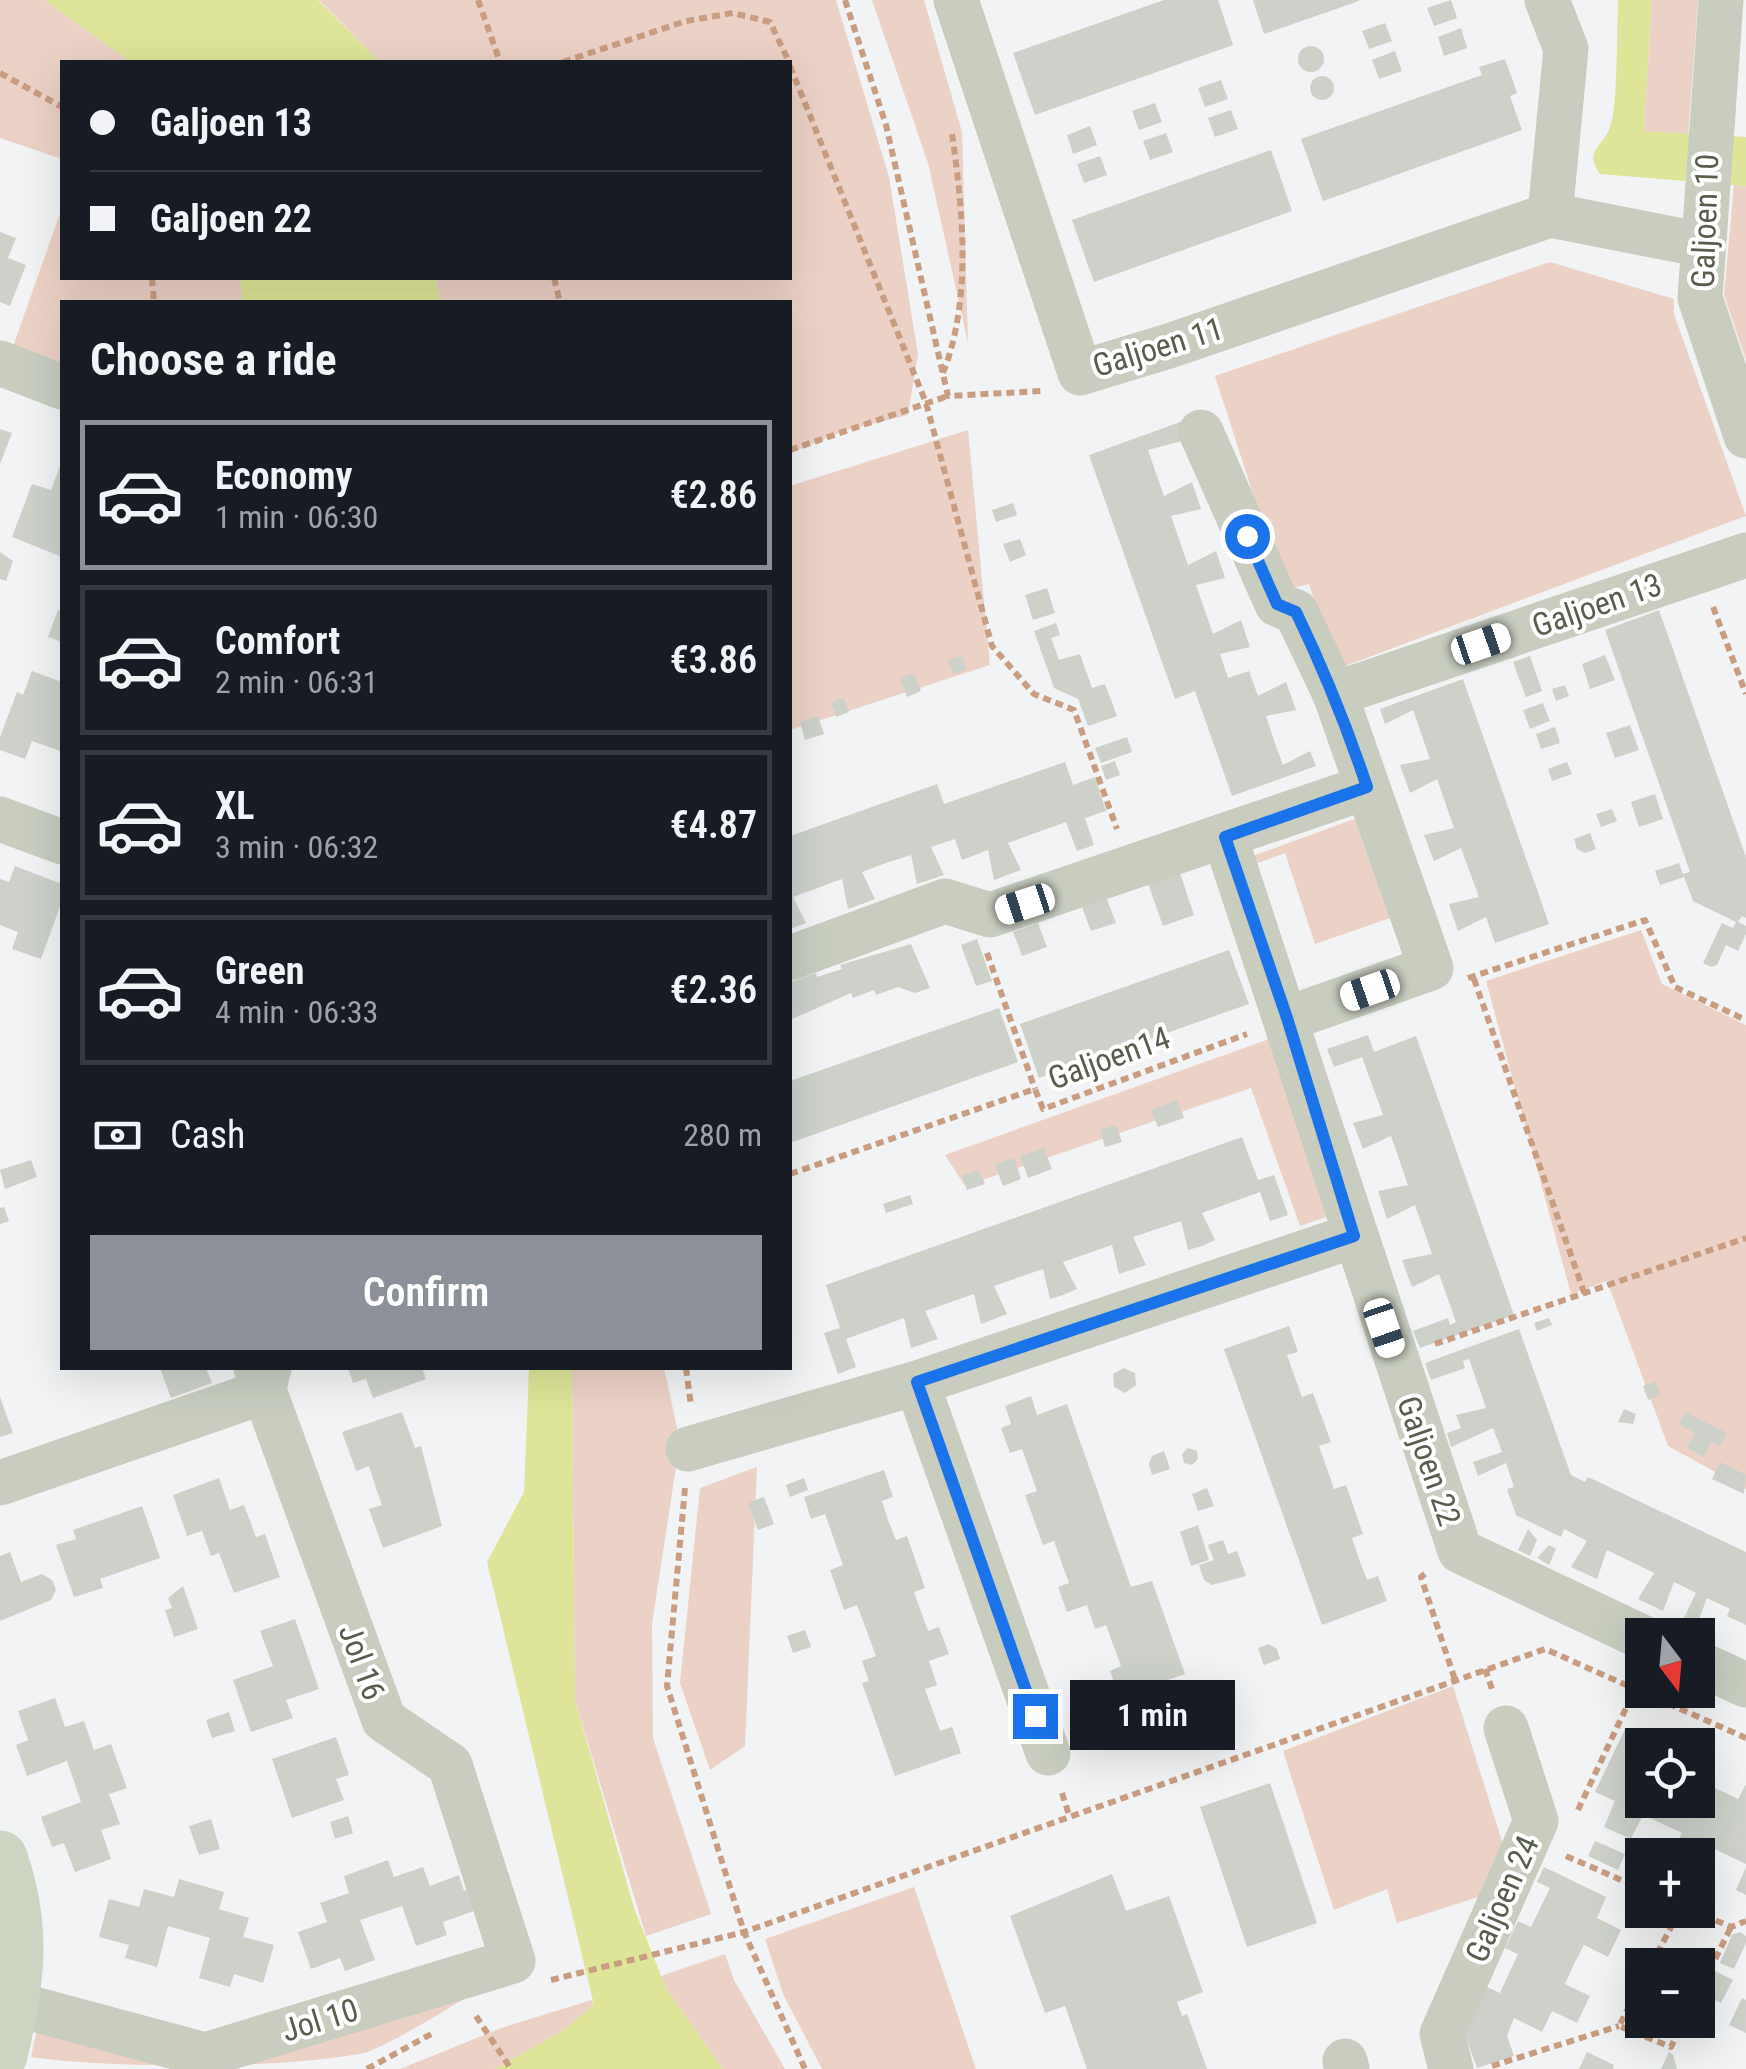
<!DOCTYPE html>
<meta charset="utf-8">
<style>
:root{--surface:#171b24;--page:#20242c;--text:#f1f3f6;--muted:#9ea1a6;--line:#363941;--accent:#8c9099}
body{margin:0;font-family:"Roboto Condensed",sans-serif;background:var(--page);color:var(--text);height:100vh;display:flex;flex-direction:column;font-size:38px;white-space:nowrap}
*{box-sizing:border-box;margin:0}
p{font-size:32px;color:var(--muted)}
.icon{flex:none;width:55px;height:55px;fill:none;stroke:currentColor;stroke-width:2;stroke-linecap:round;stroke-linejoin:round}
.map{position:relative;flex:1;overflow:hidden}
.details{position:absolute;left:60px;top:300px;width:732px;height:1070px;display:flex;flex-direction:column;background:var(--surface);border-radius:0px;box-shadow:0 10px 40px #0002}
.details>*{flex:none}
.hud{position:absolute;left:60px;top:60px;width:732px;height:220px;border-radius:0px;box-shadow:0 10px 40px #0002;display:grid;align-content:center;height:220px;padding:0 30px;background:var(--surface)}
.needle{width:65px;rotate:164deg}
.fabs{position:absolute;left:1625px;top:1618px;display:grid;gap:20px}
.fabs a{display:grid;place-items:center;width:90px;height:90px;border-radius:0px;background:var(--surface);box-shadow:0 10px 40px #0002;font-size:50px}
.end{position:absolute;width:45px;height:45px;margin:-22px;border:12px solid #1a73e8;background:#fff;box-shadow:0 0 0 5px #fff}
.from{border-radius:50%}
.bubble{position:absolute;height:70px;border-radius:0px;background:var(--surface);box-shadow:0 10px 40px #0002;font-size:32px;font-weight:600;line-height:70px;text-align:center}
.car{position:absolute;width:30px;height:60px;margin:-30px -15px;border-radius:12px;box-shadow:0 0 8px 2px #0007;background:linear-gradient(#fff 24%,#345 0 40%,#fff 0 76%,#345 0 86%,#fff 0)}
.hud b{display:flex;align-items:center;gap:35px;height:95px;font-size:38px}
.hud b+b{border-top:2px solid var(--line)}
.hud i{width:25px;height:25px;background:var(--text)}
ul{padding:0;list-style:none}
li{display:flex;align-items:center;gap:30px;height:150px;margin:0 20px 15px;padding:0 10px;border:5px solid var(--line);border-radius:0px}
li div{flex:1}
li b{display:block;font-size:38px}
li em{font-style:normal;font-weight:600}
li.selected{border-color:var(--accent)}
li>.icon{width:90px;height:90px;stroke-width:1.5}
h2{padding:0 30px;font-size:45px;line-height:120px}
.pay{display:flex;align-items:center;gap:25px;height:110px;padding:0 30px;font-size:38px}
.pay p{margin-inline-start:auto}
.cta{display:flex;gap:20px;margin-top:auto;padding:20px 30px}
.cta a{flex:1;height:115px;border-radius:0px;background:var(--accent);color:#fff;font-size:40px;font-weight:600;line-height:115px;text-align:center}
.map>svg:first-child{display:block}
</style>
<div class="map">
<svg width="1746" height="2069" viewBox="0 0 1746 2069">
<rect width="100%" height="100%" fill="#f2f3f4"/>
<path fill="#ecd1c6" d="M0 0H45L131 62H62V159L0 138Z
M319 0H836L889 177 918 354 908 415 847 430 790 453V302H441L435 278H790V62H381Z
M872 0H924L962 132 968 343 928 163Z
M1652 0H1698L1688 137 1644 131Z
M1734 185 1746 186V360L1724 295Z
M62 208V278H240L243 302H62V372L11 352Z
M1550 262 1674 299V314L1746 516 1337 669 1309 584 1284 590 1215 376Z
M968 430 990 665 790 730V486Z
M1365 815 1402 914 1315 944 1285 853 1252 865 1250 857Z
M1641 930 1662 984 1746 1025V1489L1668 1446 1607 1281 1571 1294 1486 981Z
M1272 1038 1332 1215 1300 1226 1251 1088 965 1186 945 1155Z
M572 1368H664L680 1441 652 1624 653 1738 711 1914 646 1936 575 1700Z
M757 1467 745 1746 710 1770 680 1683 700 1488Z
M1453 1686 1511 1870 1500 1890 1397 1923 1387 1889 1334 1910 1283 1751Z
M914 1887 976 2069H822L783 1994 765 1939Z
M725 1954 734 1980 785 2069H723L666 1988 661 1976Z
M509 1972C463 1998 416 2031 368 2052 292 2069 113 2069 31 2057L37 2029 220 2069Z
M592 2000 594 2005 564 2030 495 2069H400L504 2027Z"/>
<path fill="#dee598" d="M45 0H318L381 62H131Z
M1618 0H1652L1644 131 1746 137V186L1600 174C1583 150 1603 148 1610 127 1618 107 1617 27 1618 0Z
M240 278H435L441 302H243Z
M529 1368H572L575 1700 634 1908 666 1988 723 2069H495L564 2030 594 2005 487 1562 524 1492Z"/>
<path fill="#cdd1ca" d="M1164 0H1218L1233 45 1035 115 1013 53Z
M1253 0H1359V1L1264 34Z
M1451 0 1457 18 1434 26 1427 8Z
M1385 23 1392 41 1369 49 1362 31Z
M1461 28 1467 48 1444 56 1438 37Z
M1298 59a13 13 0 1 1 26 0a13 13 0 1 1-26 0Z
M1395 51 1402 71 1379 79 1372 60Z
M1505 59 1517 93 1510 96 1522 130 1323 201 1301 139 1482 75 1479 67Z
M1310 88a12 12 0 1 1 24 0a12 12 0 1 1-24 0Z
M1221 80 1228 99 1205 107 1198 88Z
M1155 103 1162 122 1139 130 1132 111Z
M1231 110 1238 129 1215 137 1208 118Z
M1090 126 1097 145 1073 154 1067 135Z
M1166 133 1173 152 1150 160 1143 141Z
M1271 150 1292 211 1094 282 1072 220Z
M1100 156 1107 175 1084 183 1077 164Z
M0 232 16 238 8 258 26 265 10 306 0 302Z
M1183 421 1189 439 1148 450 1164 496 1192 482 1201 509 1171 516 1188 565 1216 551 1225 578 1196 585 1213 634 1241 620 1250 647 1220 654 1228 678 1249 671 1258 696 1286 682 1296 710 1266 716 1274 741 1283 765 1310 751 1316 766 1232 796 1195 691 1175 699 1089 455Z
M0 429 12 433 0 464Z
M62 461V557L12 537 32 484 51 490Z
M1013 503 1017 515 996 522 992 510Z
M1020 539 1026 555 1010 562 1003 544Z
M0 552 13 561 6 581 0 579Z
M1047 588 1055 613 1033 620 1025 595Z
M58 610 62 612V642L48 637Z
M1659 610 1746 857V918L1742 916 1738 922 1746 926V934L1738 951 1726 945 1717 965 1711 967 1703 963 1722 923 1733 928 1736 922 1693 901 1683 874 1690 872 1605 630Z
M1056 623 1060 635 1051 638 1059 660 1080 654 1092 688 1105 684 1117 716 1088 726 1078 699 1054 688 1034 631Z
M1605 655 1615 680 1590 689 1582 664Z
M962 656 967 670 953 674 948 660Z
M1530 656 1542 691 1526 697 1513 662Z
M32 671 62 682V744L60 751 32 741 25 759 0 750V737L17 692 23 695Z
M914 673 921 691 907 697 900 678Z
M1463 679 1549 924 1495 943 1486 917 1458 931 1449 904 1479 897 1461 848 1434 861 1424 835 1454 828 1437 779 1410 793 1400 765 1430 759 1413 710 1385 724 1380 709Z
M1565 685 1569 696 1556 701 1552 689Z
M844 698 849 712 836 717 831 702Z
M1543 703 1550 721 1530 729 1523 710Z
M818 716 824 734 805 740 800 722Z
M1630 725 1639 750 1615 758 1606 733Z
M1555 727 1560 743 1541 749 1536 734Z
M1127 737 1132 752 1101 763 1095 748Z
M1115 761 1120 775 1106 780 1101 766Z
M1065 762 1073 785 1095 777 1106 811 1085 818 1094 845 1077 851 1066 822 1008 843 1021 870 994 880 988 850 962 860 955 839 931 847 944 875 917 884 911 855 886 863 862 872 875 899 862 904 848 909 842 879 793 897 806 923 790 929V836L937 784 944 804Z
M1567 762 1572 774 1552 781 1548 769Z
M1655 794 1663 819 1639 827 1631 802Z
M1612 809 1617 821 1601 827 1596 814Z
M1590 833 1596 849 1585 853 1577 849 1574 839Z
M1679 863 1684 877 1660 885 1655 871Z
M15 866 62 884V901L41 959 12 949 18 932 0 925V879L9 882Z
M1180 873 1194 915 1163 926 1148 884Z
M1107 899 1116 923 1091 931 1082 907Z
M1038 923 1047 947 1022 956 1013 932Z
M977 939 992 981 976 986 961 945Z
M911 944 930 988 915 993 898 987 876 995 874 990 853 998 851 993 790 1020V982L816 973 817 977 842 969 840 965Z
M1229 950 1249 1004 1039 1078 1020 1024Z
M999 1008 1018 1062 790 1143V1081Z
M1368 1035 1374 1052 1416 1036 1514 1315 1420 1348 1413 1331 1448 1318 1450 1325 1456 1322 1439 1274 1412 1287 1402 1260 1432 1254 1415 1205 1387 1219 1378 1191 1408 1185 1391 1136 1363 1149 1353 1123 1383 1115 1362 1057 1334 1067 1327 1049Z
M1177 1100 1184 1118 1158 1127 1151 1110Z
M1116 1125 1122 1142 1105 1147 1100 1130Z
M1242 1137 1258 1180 1274 1175 1288 1215 1270 1221 1260 1192 1202 1213 1215 1240 1202 1246 1188 1250 1181 1221 1133 1237 1146 1265 1119 1274 1112 1245 1063 1262 1077 1289 1063 1295 1050 1299 1043 1269 994 1286 1007 1314 981 1324 974 1294 925 1311 938 1339 911 1348 904 1318 846 1339 856 1367 838 1374 824 1333 840 1328 826 1285Z
M1044 1148 1052 1169 1028 1178 1020 1156Z
M1014 1158 1021 1179 1003 1186 995 1164Z
M31 1160 37 1177 5 1189 0 1170Z
M979 1170 985 1184 967 1190 962 1176Z
M910 1195 913 1204 886 1213 883 1204Z
M4 1207 9 1221 0 1224V1208Z
M1549 1318 1552 1325 1537 1331 1534 1323Z
M1289 1326 1298 1352 1287 1355 1302 1397 1313 1393 1331 1442 1319 1446 1334 1489 1346 1485 1363 1534 1352 1538 1359 1559 1367 1580 1378 1576 1387 1601 1322 1625 1224 1349Z
M1519 1329 1571 1475 1585 1482 1588 1477 1746 1552V1625L1727 1616 1730 1609 1707 1598 1696 1627 1683 1620 1696 1593 1674 1582 1663 1611 1638 1599 1654 1573 1607 1550 1597 1579 1571 1567 1587 1541 1564 1529 1561 1537 1516 1515 1507 1489 1514 1487 1506 1463 1478 1476 1473 1462 1502 1452 1493 1428 1451 1447 1447 1433 1461 1428 1456 1415 1486 1408 1469 1359 1463 1361 1465 1368 1431 1380 1425 1363Z
M160 1368H206L212 1383 171 1398Z
M348 1368H422L426 1379 373 1398 366 1379 353 1383Z
M1124 1368 1135 1373 1136 1385 1125 1393 1114 1387 1113 1374Z
M1655 1381 1661 1395 1648 1400 1643 1386Z
M1031 1396 1037 1415 1067 1404 1131 1587 1152 1581 1185 1674 1119 1697 1110 1671 1121 1666 1106 1625 1095 1629 1087 1605 1067 1612 1058 1587 1069 1583 1054 1541 1043 1545 1025 1495 1037 1491 1022 1449 1010 1453 1001 1428 1011 1424 1005 1406Z
M0 1397 13 1433 0 1437Z
M1624 1409 1636 1414 1633 1424 1618 1422Z
M402 1412 415 1448 421 1446 442 1526 383 1548 369 1509 382 1505 375 1485 369 1466 356 1471 342 1432Z
M1685 1412 1727 1433 1720 1447 1711 1442 1704 1457 1687 1448 1695 1433 1679 1424Z
M1188 1448 1197 1451 1198 1459 1192 1465 1184 1463 1182 1454Z
M1164 1451 1170 1469 1152 1475 1149 1464 1152 1456Z
M1720 1462 1746 1475 1744 1494 1712 1479Z
M884 1470 893 1497 882 1501 888 1520 896 1540 907 1536 925 1588 914 1592 928 1631 939 1627 949 1654 929 1661 937 1685 925 1689 940 1731 952 1727 961 1753 895 1776 862 1683 869 1681 862 1661 876 1656 857 1605 844 1610 830 1570 843 1565 825 1514 811 1519 804 1497Z
M219 1478 230 1510 244 1505 256 1537 265 1534 280 1577 234 1593 219 1553 211 1556 202 1531 187 1536 173 1495Z
M804 1478 808 1490 790 1497 786 1485Z
M1207 1488 1214 1506 1198 1511 1192 1494Z
M764 1497 774 1524 758 1530 748 1503Z
M142 1506 160 1558 100 1579 103 1588 74 1597 56 1545 76 1539 73 1530Z
M1198 1525 1209 1560 1191 1566 1180 1532Z
M1528 1529 1537 1540 1530 1556 1518 1550Z
M1223 1540 1228 1554 1237 1551 1246 1576 1212 1585 1204 1580 1199 1565 1214 1560 1208 1545Z
M1549 1545 1556 1549 1549 1565 1537 1558Z
M10 1552 21 1582 42 1574 52 1580 56 1590 51 1600 0 1621V1556Z
M183 1586 198 1629 174 1637 165 1610 172 1608 168 1598Z
M295 1619 319 1689 286 1700 293 1718 251 1732 233 1680 273 1666 260 1631Z
M805 1630 811 1647 793 1653 787 1636Z
M1269 1644 1277 1649 1280 1659 1264 1665 1258 1648Z
M55 1698 65 1727 84 1721 94 1750 111 1744 127 1788 109 1794 120 1824 101 1830 111 1859 75 1872 64 1843 52 1847 41 1817 81 1802 67 1761 27 1776 16 1745 28 1740 18 1711Z
M229 1712 235 1731 212 1738 206 1720Z
M1625 1729 1639 1736 1633 1749 1642 1754V1800H1698V1764L1705 1767 1699 1780 1738 1799 1746 1784V1864L1708 1846 1698 1869V1855H1671L1682 1833 1643 1815 1631 1839 1604 1827 1615 1801 1595 1792Z
M336 1737 349 1775 336 1779 344 1800 292 1818 272 1759Z
M1270 1783 1317 1923 1247 1947 1200 1807Z
M348 1816 353 1833 335 1839 330 1822Z
M211 1819 220 1849 199 1855 189 1826Z
M1595 1841 1625 1854 1618 1870 1588 1856Z
M388 1860 394 1877 423 1867 430 1886 459 1875 464 1891 475 1888 482 1908 443 1922 447 1935 416 1946 402 1906 360 1920 375 1960 345 1971 340 1958 311 1969 298 1932 327 1922 320 1903 349 1893 344 1876Z
M1544 1867 1606 1897 1597 1918 1621 1930 1608 1957 1584 1945 1574 1964 1565 1984 1590 1996 1577 2023 1552 2011 1542 2032 1514 2018 1507 2036 1514 2056 1477 2068 1464 2033 1487 1987 1500 1993 1518 1954 1505 1948 1518 1921 1531 1927 1550 1888 1537 1882Z
M1746 1867V1895L1736 1890Z
M1112 1874 1126 1911 1169 1896 1203 1992 1177 2002 1182 2016 1187 2014 1207 2069H1087L1065 2006 1045 2013 1010 1916Z
M179 1879 224 1892 219 1909 249 1918 243 1937 274 1945 263 1983 234 1974 230 1987 199 1978 210 1938 168 1926 157 1967 125 1958 129 1945 99 1937 109 1899 139 1907 144 1889 174 1897Z
M1740 1932 1746 1936V1943L1734 1969 1720 1963 1732 1935Z
M1715 1971 1733 1980 1721 2003 1704 1996Z
M1742 1998 1746 2000V2033L1729 2025Z
M1587 2052 1614 2065 1613 2069H1579Z
M1669 2052 1673 2055 1677 2069H1661Z"/>
<g fill="none" stroke-linecap="round" stroke-linejoin="round">
<path stroke="#c89d81" stroke-width="6" stroke-dasharray="8 5" stroke-linecap="butt" d="M478 0 500 62
M845 0 886 125 948 396 1042 391
M563 62 686 21 733 13 770 22 789 62
M790 66 926 403 992 646 1034 694 1074 710 1117 829
M0 73 62 107
M152 278 154 302
M554 278 560 302
M943 373C972 299 963 210 952 134
M790 450 948 396
M1713 607 1746 694
M987 953 1035 1089
M1468 978 1645 920 1675 987 1746 1020
M1474 979 1585 1295
M790 1174 1035 1089 1043 1109 1247 1034
M1435 1344 1746 1238
M686 1368 691 1406
M685 1488 667 1686 744 1932 805 2069
M1425 1574 1421 1577 1455 1680
M1485 1669 1493 1692
M1062 1793 1069 1815
M1578 1810 1635 1689
M1566 1856 1642 1889
M1692 1910 1731 1927 1746 1921
M1651 1965 1680 1910
M551 1980 744 1932 1545 1649 1746 1738
M1642 1982 1619 2026 1671 2047 1684 2020
M1698 1994 1731 1927
M476 2016 511 2069
M1492 2066 1619 2026
M367 2069 435 2032"/>
<path stroke="#c8cdc0" stroke-width="45" d="M956 0 1080 373 1172 345 1550 215 1703 245
M1547 0 1566 49 1550 215
M1721 0 1700 298 1746 436
M0 363 62 387
M1201 432 1277 604 1296 612 1335 694 1431 968 1309 1011
M1335 694 1746 555
M0 819 62 842
M1225 837 1460 1551 1642 1637
M790 958 945 901 990 915 1367 787
M917 1383 1048 1753
M688 1449 917 1383 1353 1236
M0 1483 263 1392 269 1368
M1698 1663 1746 1685
M0 2000 205 2055 513 1961 450 1765 384 1720 256 1368
M1345 2061 1347 2069
M1451 2069 1442 2034 1536 1821 1506 1728"/>
<path stroke="#ccd4c2" stroke-width="55" d="M0 1858C25 1931 17 1981 0 2055"/>
</g>
<g fill="none" stroke-linecap="round" stroke-linejoin="round">
<path stroke="#1a73e8" stroke-width="12" d="M1035 1716 917 1382 1354 1236 1287 1018 1225 837 1367 787C1347 727 1324 670 1296 612L1277 604 1247 536"/>
</g>
<g text-anchor="middle" stroke-width="8" stroke-linejoin="round" paint-order="stroke">
<g font-size="32" fill="#575e4c" stroke="#fff">
<text transform="translate(1705 221) rotate(-88)" y="11">Galjoen 10</text>
<text transform="translate(1158 347) rotate(-17)" y="11">Galjoen 11</text>
<text transform="translate(1597 605) rotate(-19)" y="11">Galjoen 13</text>
<text transform="translate(1109 1058) rotate(-20)" y="11">Galjoen14</text>
<text transform="translate(1429 1461) rotate(71)" y="11">Galjoen 22</text>
<text transform="translate(362 1662) rotate(70)" y="11">Jol 16</text>
<text transform="translate(1502 1899) rotate(-66)" y="11">Galjoen 24</text>
<text transform="translate(320 2020) rotate(-17)" y="11">Jol 10</text>
</g>
</g>
</svg>
<div class="fabs">
<a><svg class="needle" viewBox="-14 -14 28 28"><path d="M0-13l5 13h-10z" fill="#e53935"/><path d="M0 13l5-13h-10z" fill="#9ea1a6"/></svg></a>
<a><svg class="icon" aria-label="locate" viewBox="0 0 24 24"><circle cx="12" cy="12" r="6"/><path d="M12 2v4M12 18v4M2 12h4M18 12h4"/></svg></a>
<a>+</a>
<a>−</a>
</div>
<i class="end from" style="left:1247px;top:536px"></i>
<i class="end" style="left:1035px;top:1716px"></i>
<div class="bubble" style="left:1070px;top:1680px;width:165px">1 min</div>
<i class="car" style="left:1481px;top:644px;rotate:71deg"></i>
<i class="car" style="left:1025px;top:904px;rotate:252deg"></i>
<i class="car" style="left:1370px;top:990px;rotate:251deg"></i>
<i class="car" style="left:1384px;top:1328px;rotate:161deg"></i>
<div class="hud">
<b><i class="from"></i>Galjoen 13</b>
<b><i></i>Galjoen 22</b>
</div>
<section class="details">
<h2>Choose a ride</h2>
<ul>
<li class="selected"><svg class="icon" aria-label="car" viewBox="0 0 24 24"><path d="M5 17H2v-5l4-1 3-4h7l3 4 3 1v5h-3M9 17h6M6 11h13"/><circle cx="7" cy="17" r="2"/><circle cx="17" cy="17" r="2"/></svg><div><b>Economy</b><p>1 min · 06:30</p></div><em>€2.86</em></li>
<li><svg class="icon" aria-label="car" viewBox="0 0 24 24"><path d="M5 17H2v-5l4-1 3-4h7l3 4 3 1v5h-3M9 17h6M6 11h13"/><circle cx="7" cy="17" r="2"/><circle cx="17" cy="17" r="2"/></svg><div><b>Comfort</b><p>2 min · 06:31</p></div><em>€3.86</em></li>
<li><svg class="icon" aria-label="car" viewBox="0 0 24 24"><path d="M5 17H2v-5l4-1 3-4h7l3 4 3 1v5h-3M9 17h6M6 11h13"/><circle cx="7" cy="17" r="2"/><circle cx="17" cy="17" r="2"/></svg><div><b>XL</b><p>3 min · 06:32</p></div><em>€4.87</em></li>
<li><svg class="icon" aria-label="car" viewBox="0 0 24 24"><path d="M5 17H2v-5l4-1 3-4h7l3 4 3 1v5h-3M9 17h6M6 11h13"/><circle cx="7" cy="17" r="2"/><circle cx="17" cy="17" r="2"/></svg><div><b>Green</b><p>4 min · 06:33</p></div><em>€2.36</em></li>
</ul>
<div class="pay"><svg class="icon" aria-label="cash" viewBox="0 0 24 24"><path d="M3 7h18v10H3z"/><circle cx="12" cy="12" r="2"/></svg>Cash<p>280 m</p></div>
<div class="cta"><a>Confirm</a></div>
</section>
</div>
